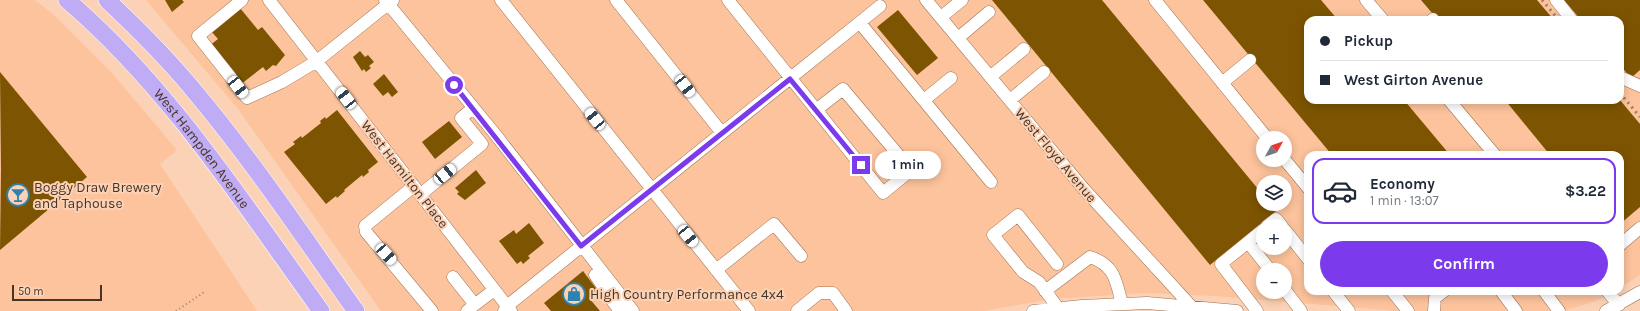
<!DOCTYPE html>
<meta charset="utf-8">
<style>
:root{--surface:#fff;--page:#f6f6f7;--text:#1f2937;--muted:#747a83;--line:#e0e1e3;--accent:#7c3aed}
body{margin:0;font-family:Karla,sans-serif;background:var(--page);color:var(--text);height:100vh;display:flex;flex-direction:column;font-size:15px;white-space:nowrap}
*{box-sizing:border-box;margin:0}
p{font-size:13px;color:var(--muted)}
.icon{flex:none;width:22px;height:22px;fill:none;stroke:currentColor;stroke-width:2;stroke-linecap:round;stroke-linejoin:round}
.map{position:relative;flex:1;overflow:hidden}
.panel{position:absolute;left:1304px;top:151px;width:320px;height:144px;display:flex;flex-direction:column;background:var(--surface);border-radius:12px;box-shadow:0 2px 10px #0003}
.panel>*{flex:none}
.banner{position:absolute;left:1304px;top:16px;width:320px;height:88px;border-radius:12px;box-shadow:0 2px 10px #0003;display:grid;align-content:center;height:88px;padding:0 16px;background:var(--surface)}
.needle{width:26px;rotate:50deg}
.tools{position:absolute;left:1256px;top:131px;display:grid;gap:8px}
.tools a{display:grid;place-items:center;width:36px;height:36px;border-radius:50%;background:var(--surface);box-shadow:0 2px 10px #0003;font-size:20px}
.scale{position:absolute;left:12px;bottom:10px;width:90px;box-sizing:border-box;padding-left:4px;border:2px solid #493527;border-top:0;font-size:11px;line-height:14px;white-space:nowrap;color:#493527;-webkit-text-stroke:3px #fbd2b6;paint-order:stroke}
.end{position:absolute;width:18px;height:18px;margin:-9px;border:5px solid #7c3aed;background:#fff;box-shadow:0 0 0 2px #fff}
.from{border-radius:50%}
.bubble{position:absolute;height:28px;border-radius:14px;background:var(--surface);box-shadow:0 2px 10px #0003;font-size:13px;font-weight:700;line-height:28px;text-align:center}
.car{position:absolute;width:12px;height:24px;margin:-12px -6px;border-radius:5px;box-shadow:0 0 3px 1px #0007;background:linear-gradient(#fff 24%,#345 0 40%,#fff 0 76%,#345 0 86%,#fff 0)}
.banner b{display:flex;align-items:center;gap:14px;height:38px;font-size:15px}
.banner b+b{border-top:1px solid var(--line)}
.banner i{width:10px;height:10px;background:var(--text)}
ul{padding:7px 0 0;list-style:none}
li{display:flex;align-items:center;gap:12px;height:66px;margin:0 8px 6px;padding:0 8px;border:2px solid transparent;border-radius:12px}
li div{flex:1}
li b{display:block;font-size:15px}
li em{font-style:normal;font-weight:700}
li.current{border-color:var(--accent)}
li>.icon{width:36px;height:36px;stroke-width:1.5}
.action{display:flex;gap:8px;margin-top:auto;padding:8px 16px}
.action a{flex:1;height:46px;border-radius:24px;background:var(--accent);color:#fff;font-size:16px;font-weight:700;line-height:46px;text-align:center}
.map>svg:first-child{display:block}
</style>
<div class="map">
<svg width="1640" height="311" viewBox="0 0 1640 311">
<rect width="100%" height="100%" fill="#fbd2b6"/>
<path fill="#fcc39c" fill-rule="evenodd" d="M0 0H35L53 14 113 74 177 150 160 164 257 311H0Z
M146 0H1640V275L1620 288V155H1308V291H1616L1595 301 1564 311H1396L1215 296 1146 293 1051 299 984 311H381L238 109ZM1308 20H1620V100H1308ZM1263 138H1285V160H1263ZM1263 182H1285V204H1263ZM1263 226H1285V248H1263ZM1263 270H1285V292H1263Z"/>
<path fill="#7d5401" d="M165 0H182L184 2 172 12Z
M992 0H1102L1263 195V204H1270L1276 211 1210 265Z
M1203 0H1321L1338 20H1308V100H1404L1450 155H1332Z
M1421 0H1537L1554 20H1438Z
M1564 0H1640V70L1631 78 1620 65V20H1581Z
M240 8 258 30 262 27 285 55 276 66 273 65 266 71 263 67 240 85 209 46 218 39 211 31Z
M898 10 938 58 917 75 877 27Z
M360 51 365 57 368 55 374 62 369 66 371 68 366 72 364 69 362 71 353 57Z
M0 72 87 177 0 250 1 169Z
M384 74 398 92 392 97 388 92 383 96 373 84Z
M1505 100H1620L1640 124V207L1620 224V155H1550Z
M337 110 378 162 368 170 369 172 363 177 362 175 344 190 345 191 337 198 336 196 326 204 284 152 295 144 293 142 301 136 302 138 321 123 320 121 325 117 326 119Z
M449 121 462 137 435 159 422 142Z
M476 170 486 183 465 200 457 194 459 192 455 188Z
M529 223 544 243 528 256 530 258 523 264 521 261 517 264 499 241 514 230 516 234Z
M583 271 598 291 589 298 600 311H551L544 303Z"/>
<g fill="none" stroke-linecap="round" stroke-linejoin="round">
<g stroke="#9f7252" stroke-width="13">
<path id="minor" d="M242 0 198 36 247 98 282 82 317 61 393 0
M269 0 511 311
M385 0 495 134 633 311
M501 0 749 311
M616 0 722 133
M728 0 883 193 911 170 843 89 816 110
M926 0 1083 188 1191 306
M1155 0 1267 138
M1366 0 1383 20
M1556 0 1572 20
M941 17 962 0
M1432 20 1433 19
M860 23 991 182
M958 38 989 12
M990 77 1024 49
M1620 77 1640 86
M1222 83 1250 60
M924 100 951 78
M1010 100 1044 72
M1449 100 1495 155
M1285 160 1308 188
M414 186 365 226 366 232 432 311
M421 194 482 144 461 118 473 108
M1267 226 1276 219 1282 226
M1285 230 1308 259
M1248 242 1270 270
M1620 245 1640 228
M1057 264 1018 215 993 235 1023 272 1039 282 1058 308
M716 270 774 224 801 256
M595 275C604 287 610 299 620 311
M453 277 472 301 473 306 467 311
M1285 290 1301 311
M1045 291 1090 257C1115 265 1116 281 1122 304
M1333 291 1349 311
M1392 291 1408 311
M1501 291 1516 311
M1544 291 1559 311
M1607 291 1619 305
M473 306 494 290
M504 311 507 306 880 6
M797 311 819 293H833L846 311
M1033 311 1082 306 1147 303 1237 311
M1257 311 1221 264 1263 230
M1434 311 1435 298 1444 291
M1606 311 1640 292"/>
</g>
<g stroke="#fff" stroke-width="18">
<g id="highway">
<path id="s1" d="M67 0C169 87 243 203 321 311"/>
<path d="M107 0C138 29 168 59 195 92 253 161 304 238 356 311"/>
</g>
</g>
<path stroke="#a1836e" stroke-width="2" stroke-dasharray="1 3" stroke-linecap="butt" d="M176 311 206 291"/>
<use href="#minor" stroke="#fff" stroke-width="12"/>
<use href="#highway" stroke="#c0acf4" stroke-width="17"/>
<path stroke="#9c7e6a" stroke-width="3" stroke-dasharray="2 4" stroke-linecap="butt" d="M1542 0 1559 20
M1620 93 1640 117"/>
</g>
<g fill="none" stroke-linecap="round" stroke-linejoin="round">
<path stroke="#7c3aed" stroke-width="5" d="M454 85 581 246 790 79 861 165"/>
</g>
<defs>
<g id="bar-ring" transform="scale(1.15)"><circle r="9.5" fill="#fbd2b6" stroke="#2c83b2" stroke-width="1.5"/><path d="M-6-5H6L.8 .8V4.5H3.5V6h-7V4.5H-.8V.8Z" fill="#2c83b2"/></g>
<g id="shop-ring" transform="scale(1.15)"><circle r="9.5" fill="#fbd2b6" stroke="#2c83b2" stroke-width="1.5"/><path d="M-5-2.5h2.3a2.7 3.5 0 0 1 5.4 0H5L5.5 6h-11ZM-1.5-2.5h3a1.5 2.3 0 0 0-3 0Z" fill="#2c83b2"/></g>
</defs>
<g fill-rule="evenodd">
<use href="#bar-ring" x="18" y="195"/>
<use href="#shop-ring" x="574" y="294"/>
</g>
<g text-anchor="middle" stroke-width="4" stroke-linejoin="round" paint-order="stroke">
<g font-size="14" fill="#493527" stroke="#fbd2b6">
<text dy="5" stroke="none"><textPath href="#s1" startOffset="201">West Hampden Avenue</textPath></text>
<text transform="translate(1056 155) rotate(50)" y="5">West Floyd Avenue</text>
<text transform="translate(405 174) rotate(52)" y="5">West Hamilton Place</text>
</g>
<g font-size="14" fill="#493527" stroke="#fbd2b6" text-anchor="start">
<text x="34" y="192">Boggy Draw Brewery<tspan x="34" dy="16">and Taphouse</tspan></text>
<text x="590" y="299">High Country Performance 4x4</text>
</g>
</g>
</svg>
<div class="tools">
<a><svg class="needle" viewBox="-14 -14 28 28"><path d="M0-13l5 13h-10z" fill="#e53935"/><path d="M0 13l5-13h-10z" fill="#747a83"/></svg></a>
<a><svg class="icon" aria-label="layers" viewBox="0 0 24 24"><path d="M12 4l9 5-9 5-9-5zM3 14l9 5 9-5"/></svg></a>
<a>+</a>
<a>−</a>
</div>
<div class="scale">50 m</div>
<i class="end from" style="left:454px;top:85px"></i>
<i class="end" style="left:861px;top:165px"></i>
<div class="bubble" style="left:875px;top:151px;width:66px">1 min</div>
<i class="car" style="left:685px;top:86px;rotate:142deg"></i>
<i class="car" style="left:238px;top:87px;rotate:142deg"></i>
<i class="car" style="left:346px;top:98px;rotate:322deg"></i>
<i class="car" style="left:595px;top:119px;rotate:321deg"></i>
<i class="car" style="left:445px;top:174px;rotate:51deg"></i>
<i class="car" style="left:688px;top:236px;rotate:141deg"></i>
<i class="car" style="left:386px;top:254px;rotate:138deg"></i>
<div class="banner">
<b><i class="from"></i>Pickup</b>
<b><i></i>West Girton Avenue</b>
</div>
<section class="panel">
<ul>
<li class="current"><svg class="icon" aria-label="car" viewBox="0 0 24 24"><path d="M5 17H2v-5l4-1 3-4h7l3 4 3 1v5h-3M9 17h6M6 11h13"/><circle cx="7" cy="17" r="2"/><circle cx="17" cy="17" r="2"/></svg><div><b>Economy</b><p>1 min · 13:07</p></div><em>$3.22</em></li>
</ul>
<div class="action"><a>Confirm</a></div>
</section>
</div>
